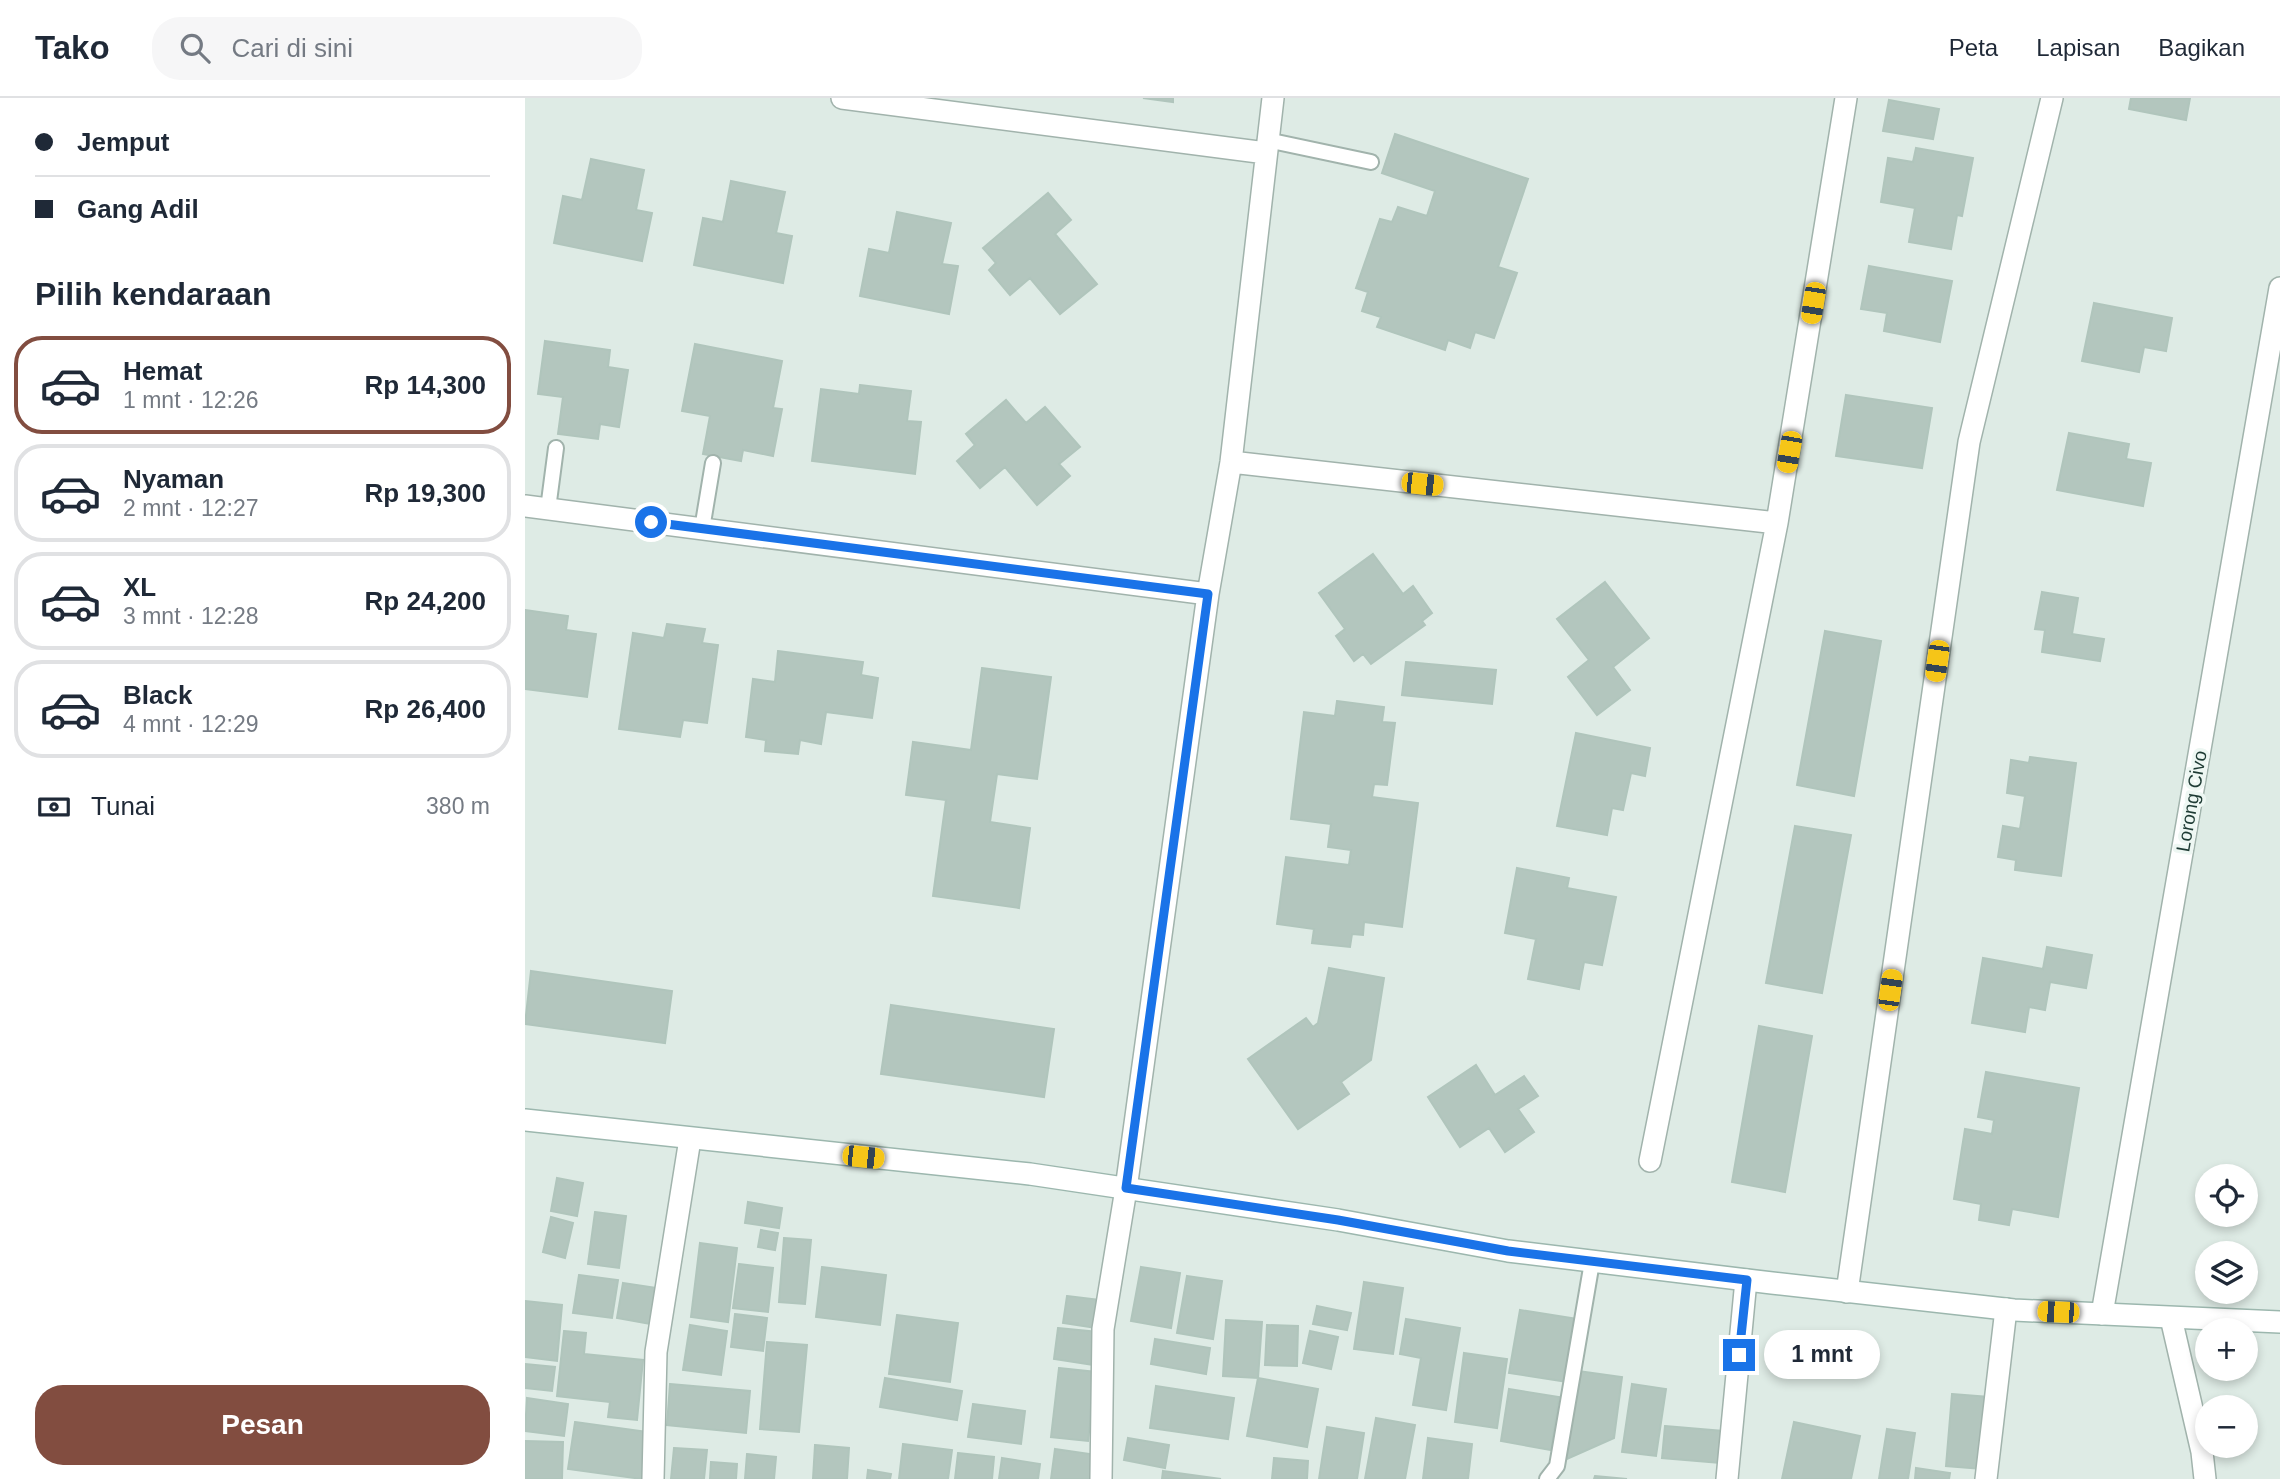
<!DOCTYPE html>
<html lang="id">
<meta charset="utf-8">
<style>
:root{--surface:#fff;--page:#f6f6f7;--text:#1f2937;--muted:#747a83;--line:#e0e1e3;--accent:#824d40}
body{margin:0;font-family:Arial,sans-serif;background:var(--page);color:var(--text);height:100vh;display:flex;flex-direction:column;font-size:26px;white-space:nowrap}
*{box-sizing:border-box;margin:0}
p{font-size:23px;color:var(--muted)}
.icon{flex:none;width:38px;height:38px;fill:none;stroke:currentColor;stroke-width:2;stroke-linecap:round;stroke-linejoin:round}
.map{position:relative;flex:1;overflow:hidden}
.sheet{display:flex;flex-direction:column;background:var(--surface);width:525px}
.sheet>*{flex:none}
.top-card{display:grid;align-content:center;height:154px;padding:0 35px;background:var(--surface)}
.controls{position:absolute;left:1670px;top:1066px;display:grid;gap:14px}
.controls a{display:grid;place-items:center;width:63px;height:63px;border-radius:50%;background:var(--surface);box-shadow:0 4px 10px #0003;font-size:35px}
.end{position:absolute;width:32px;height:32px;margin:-16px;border:9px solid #1a73e8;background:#fff;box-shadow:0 0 0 4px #fff}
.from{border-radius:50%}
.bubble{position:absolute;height:49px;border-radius:24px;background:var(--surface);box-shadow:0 4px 10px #0003;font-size:23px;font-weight:600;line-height:49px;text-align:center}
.car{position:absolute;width:21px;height:42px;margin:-21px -10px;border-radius:9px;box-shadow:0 0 5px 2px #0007;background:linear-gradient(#f5c518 24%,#345 0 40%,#f5c518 0 76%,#345 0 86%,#f5c518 0)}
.top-card b{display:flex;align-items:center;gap:24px;height:66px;font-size:26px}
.top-card b+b{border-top:2px solid var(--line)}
.top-card i{width:18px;height:18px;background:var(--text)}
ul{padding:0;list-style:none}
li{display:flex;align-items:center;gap:21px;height:98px;margin:0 14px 10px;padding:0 21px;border:4px solid var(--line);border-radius:28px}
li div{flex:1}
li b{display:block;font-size:26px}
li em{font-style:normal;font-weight:600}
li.current{border-color:var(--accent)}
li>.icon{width:63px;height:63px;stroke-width:1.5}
h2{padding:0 35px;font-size:32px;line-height:84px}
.pay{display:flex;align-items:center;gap:18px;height:77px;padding:0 35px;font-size:26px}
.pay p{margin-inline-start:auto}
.cta{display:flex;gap:14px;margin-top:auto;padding:14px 35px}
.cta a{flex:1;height:80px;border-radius:28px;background:var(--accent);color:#fff;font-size:28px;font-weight:600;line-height:80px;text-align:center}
header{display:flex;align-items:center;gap:42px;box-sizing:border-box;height:98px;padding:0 35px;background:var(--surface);border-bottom:2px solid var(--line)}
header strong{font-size:33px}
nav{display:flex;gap:38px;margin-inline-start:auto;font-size:24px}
.search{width:490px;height:63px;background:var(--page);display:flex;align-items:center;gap:18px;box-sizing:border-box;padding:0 24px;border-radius:28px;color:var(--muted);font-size:26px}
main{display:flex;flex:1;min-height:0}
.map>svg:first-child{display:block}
</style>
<header>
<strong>Tako</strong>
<div class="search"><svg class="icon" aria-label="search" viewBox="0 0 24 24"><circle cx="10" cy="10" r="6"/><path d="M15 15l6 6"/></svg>Cari di sini</div>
<nav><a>Peta</a><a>Lapisan</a><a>Bagikan</a></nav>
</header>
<main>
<section class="sheet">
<div class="top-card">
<b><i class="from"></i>Jemput</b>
<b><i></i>Gang Adil</b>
</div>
<h2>Pilih kendaraan</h2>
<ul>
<li class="current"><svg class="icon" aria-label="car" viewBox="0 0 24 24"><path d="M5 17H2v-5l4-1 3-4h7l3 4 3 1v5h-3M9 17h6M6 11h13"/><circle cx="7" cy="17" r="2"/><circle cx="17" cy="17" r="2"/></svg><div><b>Hemat</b><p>1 mnt · 12:26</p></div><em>Rp 14,300</em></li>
<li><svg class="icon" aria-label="car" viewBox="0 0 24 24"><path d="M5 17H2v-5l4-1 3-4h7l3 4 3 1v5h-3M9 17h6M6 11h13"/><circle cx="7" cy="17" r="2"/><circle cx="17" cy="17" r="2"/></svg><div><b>Nyaman</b><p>2 mnt · 12:27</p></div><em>Rp 19,300</em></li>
<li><svg class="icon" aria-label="car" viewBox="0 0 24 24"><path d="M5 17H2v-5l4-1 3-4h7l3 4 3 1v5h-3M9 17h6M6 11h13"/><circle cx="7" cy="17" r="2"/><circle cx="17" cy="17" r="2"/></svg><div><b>XL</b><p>3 mnt · 12:28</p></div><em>Rp 24,200</em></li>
<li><svg class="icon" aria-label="car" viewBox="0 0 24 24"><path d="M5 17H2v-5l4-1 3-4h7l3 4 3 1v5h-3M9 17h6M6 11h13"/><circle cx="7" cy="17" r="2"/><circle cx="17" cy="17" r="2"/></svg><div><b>Black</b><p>4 mnt · 12:29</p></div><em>Rp 26,400</em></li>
</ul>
<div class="pay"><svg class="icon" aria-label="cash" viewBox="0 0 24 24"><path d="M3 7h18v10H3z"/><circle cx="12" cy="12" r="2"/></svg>Tunai<p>380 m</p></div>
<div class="cta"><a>Pesan</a></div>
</section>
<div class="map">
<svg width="1755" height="1381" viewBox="0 0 1755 1381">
<rect width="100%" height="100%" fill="#deebe5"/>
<path fill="#b3c6be" stroke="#b0c5bc" stroke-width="2" d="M618 0H648V4Z
M1606 0H1665L1661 22 1604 11Z
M1364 2 1414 11 1408 41 1358 33Z
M870 36 1003 81 973 169 992 175 969 240 950 234 945 250 923 242 920 252 852 229 856 219 837 213 843 194 831 190 855 121 867 124 873 109 902 118 910 93 857 75Z
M1391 50 1448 60 1437 118 1432 117 1426 151 1384 144 1390 110 1356 104 1363 60 1388 64Z
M66 61 119 72 111 112 127 115 117 163 29 145 38 98 57 102Z
M206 83 260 94 251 135 267 138 258 185 169 167 178 120 198 124Z
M523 95 546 122 530 136 572 186 535 216 505 180 485 197 464 172 471 165 458 150Z
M372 114 426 125 417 166 433 168 424 216 335 198 344 151 364 155Z
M1344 168 1427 183 1415 244 1359 233 1362 215 1336 211Z
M1569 205 1647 220 1641 253 1619 249 1614 274 1557 263Z
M20 243 85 252 83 269 103 272 94 329 75 326 73 341 33 336 38 299 13 296Z
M170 246 257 263 248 310 257 311 248 358 218 352 216 363 178 356 185 318 157 313Z
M335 287 386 293 382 323 396 324 390 376 287 363 296 291 334 296Z
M1321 297 1407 310 1397 370 1311 358Z
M481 302 501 325 520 309 555 349 534 366 545 378 512 407 480 369 455 390 432 363 450 347 441 336Z
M1544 335 1604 346 1601 361 1626 365 1618 408 1532 392Z
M848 456 878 496 888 488 907 515 897 523 900 527 846 566 838 556 829 563 811 538 820 531 794 495Z
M1080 484 1124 540 1088 569 1105 592 1072 617 1043 579 1064 562 1032 521Z
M1517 494 1553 500 1547 536 1579 541 1575 563 1517 554 1520 532 1510 531Z
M0 512 43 518 41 532 71 536 62 599 0 591Z
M142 526 180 531 177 545 193 547 182 625 158 622 155 639 94 631 108 535 139 540Z
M1300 533 1356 543 1329 698 1272 687Z
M253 553 338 564 336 577 353 580 347 620 301 614 296 646 275 642 273 656 240 653 241 642 221 639 228 581 250 584Z
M881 564 971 572 967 606 877 597Z
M457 570 526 579 512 681 472 676 465 724 505 730 494 810 408 798 421 702 381 697 388 644 446 652Z
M812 603 859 609 857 624 870 625 862 687 849 686 847 699 893 705 877 829 839 824 838 837 827 836 825 849 787 845 789 831 752 826 761 759 824 767 826 752 803 749 806 726 766 721 779 614 810 618Z
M1051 635 1125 650 1120 678 1106 675 1098 712 1087 710 1082 737 1032 728Z
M1505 659 1551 665 1536 778 1490 772 1491 762 1473 759 1478 728 1495 731 1500 698 1482 695 1486 662 1504 665Z
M1270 728 1326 737 1297 895 1241 885Z
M992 770 1044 780 1042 790 1091 799 1077 867 1059 864 1054 891 1003 881 1011 841 980 835Z
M1522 849 1567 857 1561 890 1525 884 1520 912 1504 909 1500 934 1447 925 1458 860 1518 871Z
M804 870 859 880 846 962 816 984 824 996 773 1031 723 961 781 920 788 929 793 925Z
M6 873 147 893 140 945 0 926Z
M366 907 529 931 519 999 356 976Z
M1234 928 1287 938 1260 1094 1207 1084Z
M951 967 970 997 999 978 1013 998 993 1011 1009 1034 980 1054 964 1030 935 1049 903 999Z
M1461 974 1554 990 1533 1119 1487 1111 1484 1127 1454 1122 1456 1106 1429 1101 1440 1031 1467 1036 1469 1022 1453 1019Z
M32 1080 58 1085 52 1118 26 1113Z
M223 1104 257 1110 254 1130 220 1125Z
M70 1114 101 1118 94 1170 63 1166Z
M26 1119 48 1125 40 1160 18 1154Z
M236 1132 253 1135 250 1152 233 1149Z
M259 1140 286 1142 280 1206 254 1204Z
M175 1145 212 1150 203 1224 166 1219Z
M214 1166 248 1170 243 1214 208 1210Z
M297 1169 361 1177 355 1227 291 1219Z
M616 1169 655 1175 646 1230 606 1223Z
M54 1177 93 1182 87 1220 48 1215Z
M662 1178 697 1183 688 1241 652 1235Z
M839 1184 878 1190 868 1256 829 1251Z
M98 1185 132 1190 126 1226 92 1220Z
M542 1198 576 1202 572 1230 538 1225Z
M0 1203 37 1207 32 1263 0 1259Z
M792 1208 826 1215 822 1232 788 1226Z
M995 1212 1053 1221 1043 1284 984 1275Z
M210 1216 242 1220 238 1253 206 1249Z
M372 1217 433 1225 425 1284 364 1276Z
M881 1221 935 1230 921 1312 888 1307 896 1260 875 1256Z
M701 1222 737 1224 733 1280 698 1278Z
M165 1227 202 1233 196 1277 158 1272Z
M742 1227 773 1228 772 1268 740 1267Z
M533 1230 573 1234 569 1267 529 1261Z
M39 1233 61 1235 59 1256 118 1262 112 1322 83 1319 85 1304 32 1298Z
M785 1233 813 1239 806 1271 778 1265Z
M630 1241 685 1250 681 1276 626 1266Z
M242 1244 282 1247 274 1334 235 1331Z
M939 1255 982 1261 972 1330 930 1324Z
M0 1266 30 1269 27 1293 0 1290Z
M534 1270 571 1274 563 1343 526 1339Z
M1053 1273 1097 1279 1089 1340 1035 1364Z
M360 1280 437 1293 432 1322 355 1309Z
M733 1280 793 1291 782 1349 722 1338Z
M145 1286 225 1293 221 1335 142 1327Z
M1107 1286 1141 1291 1131 1358 1097 1354Z
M631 1288 709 1300 703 1341 625 1330Z
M984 1291 1034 1299 1026 1352 976 1343Z
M1427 1296 1464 1299 1457 1371 1421 1368Z
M2 1300 43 1306 39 1338 0 1333Z
M448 1306 500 1313 496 1346 443 1339Z
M851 1320 890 1327 880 1381H840Z
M50 1324 123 1334 117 1381 43 1371Z
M1269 1324 1335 1338 1326 1381H1257Z
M1140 1328 1198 1333 1195 1365 1137 1360Z
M802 1329 839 1335 832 1381H794Z
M1362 1331 1390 1335 1383 1381H1354Z
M603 1340 644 1347 640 1370 599 1362Z
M903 1340 947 1346 943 1381H898Z
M0 1343 38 1344 37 1381H0Z
M378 1346 427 1352 423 1381H374Z
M290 1347 324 1350 322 1381H288Z
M149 1350 182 1352 179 1381H146Z
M530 1351 572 1357 569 1381H526Z
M433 1355 469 1359 467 1381H430Z
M222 1356 251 1359 249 1381H220Z
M477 1360 515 1366 513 1381H474Z
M749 1360 783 1363 782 1381H747Z
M186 1364 212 1366 211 1381H185Z
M1391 1370 1425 1375 1424 1381H1390Z
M343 1372 366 1376 365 1381H342Z
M638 1373 696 1381H637Z
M1070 1378 1102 1381H1069Z"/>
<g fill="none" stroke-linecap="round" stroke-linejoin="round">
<g stroke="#a1b3ac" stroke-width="18">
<path id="lane" d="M742 42 846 64
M23 411 31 350
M177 431 188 365
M1022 1381 1032 1368 1067 1164"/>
</g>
<g stroke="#a1b3ac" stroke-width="24">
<path id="street" d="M317 0 741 55
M706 364 1252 425
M0 408 683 496
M1125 1063 1252 425 1321 0
M1322 1194 1444 344 1527 0
M1577 1216 1755 190
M1646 1220 1677 1354 1680 1381
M128 1381 131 1254 165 1041
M576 1381 578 1231 601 1091 683 496 706 364 748 0
M1202 1381 1221 1182
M1461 1381 1481 1211"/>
</g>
<g stroke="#9cb7ae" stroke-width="24">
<path id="secondary" d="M0 1022 505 1076 813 1122 983 1153 1247 1185 1489 1212 1755 1224"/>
</g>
<use href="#lane" stroke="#fff" stroke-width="14"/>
<use href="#street" stroke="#fff" stroke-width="21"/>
<use href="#secondary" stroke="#fff" stroke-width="21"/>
</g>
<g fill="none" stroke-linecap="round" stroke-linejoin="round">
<path stroke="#1a73e8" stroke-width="9" d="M126 424 683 496 601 1090 813 1122 983 1153 1222 1182 1214 1257"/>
</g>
<g text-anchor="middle" stroke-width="7" stroke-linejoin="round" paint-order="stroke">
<g font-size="19" fill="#1e3b34" stroke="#eef7f3">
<text transform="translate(1666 703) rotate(-80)" y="7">Lorong Civo</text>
</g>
</g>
</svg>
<div class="controls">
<a><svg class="icon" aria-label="locate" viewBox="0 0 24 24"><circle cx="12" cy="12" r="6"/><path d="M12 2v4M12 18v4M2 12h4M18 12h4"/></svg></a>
<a><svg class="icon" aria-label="layers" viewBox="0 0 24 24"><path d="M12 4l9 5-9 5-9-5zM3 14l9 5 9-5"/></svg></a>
<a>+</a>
<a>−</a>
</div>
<i class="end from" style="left:126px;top:424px"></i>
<i class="end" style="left:1214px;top:1257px"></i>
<div class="bubble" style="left:1239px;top:1232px;width:116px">1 mnt</div>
<i class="car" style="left:1288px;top:205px;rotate:189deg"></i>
<i class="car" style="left:1264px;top:354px;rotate:190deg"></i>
<i class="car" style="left:897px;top:386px;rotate:96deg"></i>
<i class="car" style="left:1412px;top:563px;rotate:188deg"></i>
<i class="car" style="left:1365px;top:892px;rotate:8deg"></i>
<i class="car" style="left:338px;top:1059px;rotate:96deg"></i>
<i class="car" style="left:1533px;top:1214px;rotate:272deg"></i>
</div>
</main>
